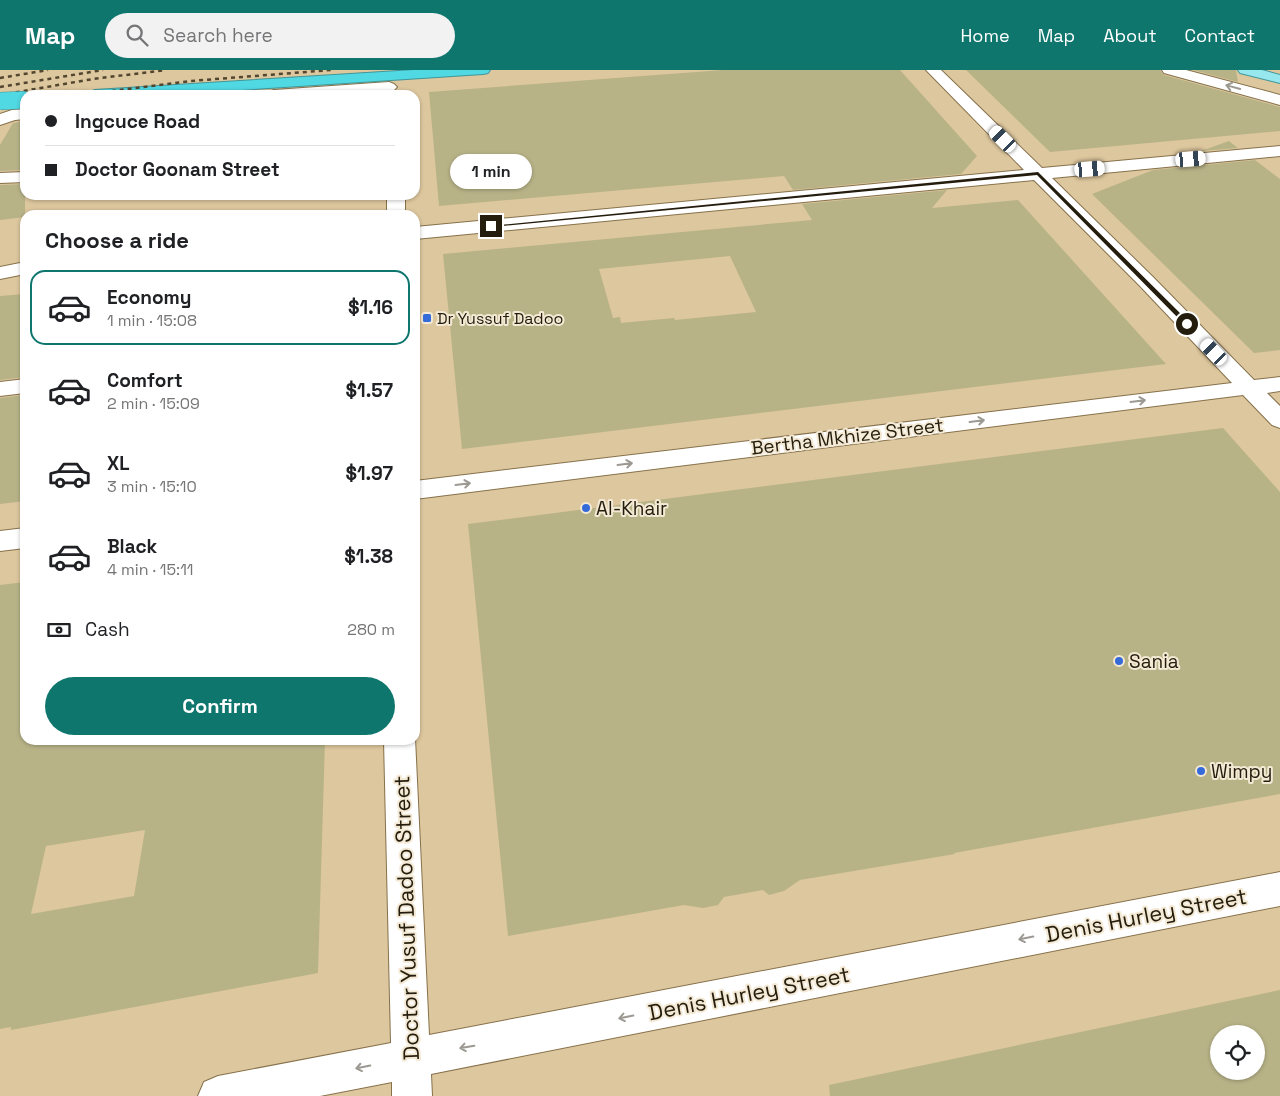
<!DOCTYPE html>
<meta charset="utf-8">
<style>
:root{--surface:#fff;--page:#f2f2f2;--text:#202124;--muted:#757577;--line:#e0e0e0;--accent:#0f766e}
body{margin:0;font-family:"Space Grotesk",sans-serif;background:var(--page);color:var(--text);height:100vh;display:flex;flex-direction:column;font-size:19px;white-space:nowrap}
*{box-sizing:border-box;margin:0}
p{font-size:16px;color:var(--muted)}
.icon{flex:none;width:28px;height:28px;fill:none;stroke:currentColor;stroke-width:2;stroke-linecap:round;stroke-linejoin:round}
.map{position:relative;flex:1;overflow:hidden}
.sheet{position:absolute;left:20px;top:140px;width:400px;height:535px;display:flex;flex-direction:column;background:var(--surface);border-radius:15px;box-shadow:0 1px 4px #0004}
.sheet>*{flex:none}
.top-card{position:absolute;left:20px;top:20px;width:400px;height:110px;border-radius:15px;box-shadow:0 1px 4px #0004;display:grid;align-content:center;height:110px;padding:0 25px;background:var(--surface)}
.fabs{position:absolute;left:1210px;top:955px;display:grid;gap:10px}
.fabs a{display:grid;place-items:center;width:55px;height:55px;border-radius:50%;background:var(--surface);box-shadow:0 1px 4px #0004;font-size:25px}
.end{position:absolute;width:22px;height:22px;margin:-11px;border:6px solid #241c0c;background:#fff;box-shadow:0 0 0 2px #fff}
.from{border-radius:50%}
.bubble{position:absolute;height:35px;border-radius:18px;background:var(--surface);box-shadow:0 1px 4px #0004;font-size:16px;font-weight:700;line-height:35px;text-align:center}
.car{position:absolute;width:15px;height:30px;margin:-15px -8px;border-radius:6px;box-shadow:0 0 4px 1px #0007;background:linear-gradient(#fff 24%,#345 0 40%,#fff 0 76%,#345 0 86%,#fff 0)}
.top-card b{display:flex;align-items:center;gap:18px;height:48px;font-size:19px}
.top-card b+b{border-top:1px solid var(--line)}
.top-card i{width:12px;height:12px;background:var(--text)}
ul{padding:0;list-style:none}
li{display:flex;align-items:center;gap:15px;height:75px;margin:0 10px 8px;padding:0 15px;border:2px solid transparent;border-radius:15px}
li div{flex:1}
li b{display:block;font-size:19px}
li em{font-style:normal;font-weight:700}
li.selected{border-color:var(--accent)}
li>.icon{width:45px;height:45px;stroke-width:1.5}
h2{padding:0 25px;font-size:22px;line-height:60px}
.pay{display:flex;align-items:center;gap:12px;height:55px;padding:0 25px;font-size:19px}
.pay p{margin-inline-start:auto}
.action{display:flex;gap:10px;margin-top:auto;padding:10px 25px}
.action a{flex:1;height:58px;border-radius:30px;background:var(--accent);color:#fff;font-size:20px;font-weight:700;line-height:58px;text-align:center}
header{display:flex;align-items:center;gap:30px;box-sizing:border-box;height:70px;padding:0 25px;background:var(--accent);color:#fff}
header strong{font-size:24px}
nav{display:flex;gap:28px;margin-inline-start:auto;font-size:18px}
.search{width:350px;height:45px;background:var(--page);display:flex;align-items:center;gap:12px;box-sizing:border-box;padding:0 18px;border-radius:28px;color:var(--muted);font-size:19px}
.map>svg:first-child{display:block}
</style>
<header>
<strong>Map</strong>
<div class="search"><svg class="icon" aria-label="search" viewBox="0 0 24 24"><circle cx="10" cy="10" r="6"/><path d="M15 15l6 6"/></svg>Search here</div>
<nav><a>Home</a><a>Map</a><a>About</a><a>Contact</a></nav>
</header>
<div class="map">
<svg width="1280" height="1026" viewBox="0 0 1280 1026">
<rect width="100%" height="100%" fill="#ddc79e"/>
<path fill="#b8b387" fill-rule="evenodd" d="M723 0H900L977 86 961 104 793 120 784 106 439 136 429 22Z
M966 0H1160L1164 5 1280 37V61L1050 82Z
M1193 0H1236L1238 12Z
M25 51V100L0 101V75L13 53Z
M1229 71 1238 78 1201 81Z
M1255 90 1280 109V280L1254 283 1092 124 1153 100Z
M25 114V147L0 150V115Z
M947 120 932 138 1018 130 1166 294 462 379 443 184 812 150 802 134ZM730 186 756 242 675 250 674 248 621 253 620 247 613 248 599 199Z
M25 224V307L0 310V226Z
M25 325V431L0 434V328Z
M1223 358 1280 422V724L954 783 955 784 800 810 784 821 769 825 763 820 724 827 718 835 703 838 684 835 508 866 468 454Z
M25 512V670H325L318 903 11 960V957L0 959V515ZM145 760 134 826 31 844 46 776Z
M1280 920V1026H830L829 1015ZM1219 964H1256V1001H1219Z"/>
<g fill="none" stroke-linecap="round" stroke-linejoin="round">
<g stroke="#86714b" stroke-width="2">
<path id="minor" d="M926 0H941L1042 98 1280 76V86L1052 108 1153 207 1254 310 1280 307V321L1267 323 1280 336V358L1272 355 1243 325 415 429V411L1232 313 1139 215 1034 110 415 169V157L1024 100Z
M1162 0H1186L1280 25V35L1164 3Z
M389 12 394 14 397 17 394 20 339 25H266L269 22 274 20Z
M25 39V49L15 50 0 55V44L12 40Z
M25 102V112L0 113V103Z
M387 125H405V145H387Z
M25 192V204L0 209V197Z
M25 309V323L0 326V312Z
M25 458V478L0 481V461Z
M415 668 429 965 1280 802V836L431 1004 432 1026H392V1012L320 1026H198L204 1012 218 1006 391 973 384 670H415Z"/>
</g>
<g stroke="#419698" stroke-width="2">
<path id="major" d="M1238 0H1262L1280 5V13L1240 3Z"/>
</g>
<g stroke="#419698" stroke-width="2">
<path id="highway" d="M414 0H490L488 3 483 4 165 25H87L90 22 95 20Z"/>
</g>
<use href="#minor" fill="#fff" fill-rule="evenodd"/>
<use href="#major" fill="#96e8ee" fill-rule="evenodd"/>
<use href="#highway" fill="#50d8e3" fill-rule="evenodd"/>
<path stroke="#524630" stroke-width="2.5" stroke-dasharray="4 4" stroke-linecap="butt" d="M0 8 48 0
M0 17 103 0
M0 25 93 9 166 0
M41 25 66 21
M61 25 85 21
M80 25 191 11 331 0
M0 37 25 31"/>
<g stroke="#419698" stroke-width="18" stroke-linecap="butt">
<path id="highway-bridge" d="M0 31 25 30"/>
</g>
<use href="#highway-bridge" stroke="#50d8e3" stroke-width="17"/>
</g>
<defs><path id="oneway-shaft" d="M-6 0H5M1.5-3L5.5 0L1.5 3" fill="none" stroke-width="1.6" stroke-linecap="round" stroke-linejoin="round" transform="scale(1.25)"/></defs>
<g stroke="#9c9992">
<use href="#oneway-shaft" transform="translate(1233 17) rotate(-165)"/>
<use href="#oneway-shaft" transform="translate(1138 331) rotate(-7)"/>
<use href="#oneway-shaft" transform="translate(977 351) rotate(-7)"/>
<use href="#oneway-shaft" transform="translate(625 394) rotate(-7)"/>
<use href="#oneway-shaft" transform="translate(463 414) rotate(-7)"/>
<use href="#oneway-shaft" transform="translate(1026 868) rotate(169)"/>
<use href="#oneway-shaft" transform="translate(626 947) rotate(169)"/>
<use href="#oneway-shaft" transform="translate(467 977) rotate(170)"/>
<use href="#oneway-shaft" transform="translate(363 997) rotate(168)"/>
</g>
<path fill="#241c0c" d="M1038 102 1189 252V255H1185L1037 105 491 157 489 156Z"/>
<g fill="#356ad9" stroke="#f4e9d4" stroke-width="2">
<rect x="422" y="243" width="10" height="10" rx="2.5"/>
<circle cx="586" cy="438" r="5"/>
<circle cx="1119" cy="591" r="5"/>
<circle cx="1201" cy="701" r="5"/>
</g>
<g text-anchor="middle" stroke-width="4" stroke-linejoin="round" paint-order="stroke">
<g font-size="16" fill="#241c0c" stroke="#f4e9d4" text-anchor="start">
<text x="437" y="254">Dr Yussuf Dadoo</text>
</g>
<g font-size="19" fill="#241c0c" stroke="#f4e9d4">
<text transform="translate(847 366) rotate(-7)" y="7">Bertha Mkhize Street</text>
</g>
<g font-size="19" fill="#241c0c" stroke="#f4e9d4" text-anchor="start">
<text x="596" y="445">Al-Khair</text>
<text x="1129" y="598">Sania</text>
<text x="1211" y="708">Wimpy</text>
</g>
<g font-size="22" fill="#241c0c" stroke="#f4e9d4">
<text transform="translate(1146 845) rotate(-11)" y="8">Denis Hurley Street</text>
<text transform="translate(406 848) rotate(-92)" y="8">Doctor Yusuf Dadoo Street</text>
<text transform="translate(749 923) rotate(-11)" y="8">Denis Hurley Street</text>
</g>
</g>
</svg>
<div class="fabs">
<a><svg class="icon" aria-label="locate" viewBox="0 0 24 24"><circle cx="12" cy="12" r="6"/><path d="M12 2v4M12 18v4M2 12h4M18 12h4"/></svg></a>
</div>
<i class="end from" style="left:1187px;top:254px"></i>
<i class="end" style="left:491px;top:156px"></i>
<div class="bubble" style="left:450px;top:84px;width:82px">1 min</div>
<i class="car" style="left:1003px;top:69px;rotate:315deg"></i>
<i class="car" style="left:1191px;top:89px;rotate:85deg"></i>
<i class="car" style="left:1090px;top:99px;rotate:85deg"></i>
<i class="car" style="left:1214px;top:282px;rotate:316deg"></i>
<div class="top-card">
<b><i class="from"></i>Ingcuce Road</b>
<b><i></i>Doctor Goonam Street</b>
</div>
<section class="sheet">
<h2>Choose a ride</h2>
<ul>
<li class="selected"><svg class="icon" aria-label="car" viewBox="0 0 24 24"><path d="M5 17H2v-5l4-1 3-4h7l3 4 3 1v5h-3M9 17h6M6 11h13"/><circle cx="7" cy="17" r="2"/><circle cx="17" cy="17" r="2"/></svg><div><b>Economy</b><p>1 min · 15:08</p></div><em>$1.16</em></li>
<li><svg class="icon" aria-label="car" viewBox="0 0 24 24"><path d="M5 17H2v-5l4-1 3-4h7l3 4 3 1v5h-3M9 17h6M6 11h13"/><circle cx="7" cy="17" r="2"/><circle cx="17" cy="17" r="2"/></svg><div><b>Comfort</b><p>2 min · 15:09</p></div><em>$1.57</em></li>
<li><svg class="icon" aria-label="car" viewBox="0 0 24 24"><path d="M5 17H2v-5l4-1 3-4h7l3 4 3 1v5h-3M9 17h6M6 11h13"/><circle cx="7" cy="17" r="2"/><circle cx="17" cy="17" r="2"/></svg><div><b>XL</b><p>3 min · 15:10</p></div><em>$1.97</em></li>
<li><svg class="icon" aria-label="car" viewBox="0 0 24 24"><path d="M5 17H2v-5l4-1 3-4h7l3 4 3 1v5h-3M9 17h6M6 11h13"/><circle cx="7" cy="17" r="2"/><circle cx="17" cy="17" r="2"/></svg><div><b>Black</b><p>4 min · 15:11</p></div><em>$1.38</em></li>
</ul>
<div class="pay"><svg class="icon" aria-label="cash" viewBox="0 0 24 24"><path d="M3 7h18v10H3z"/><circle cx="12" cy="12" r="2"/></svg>Cash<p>280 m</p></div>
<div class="action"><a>Confirm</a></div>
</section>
</div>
